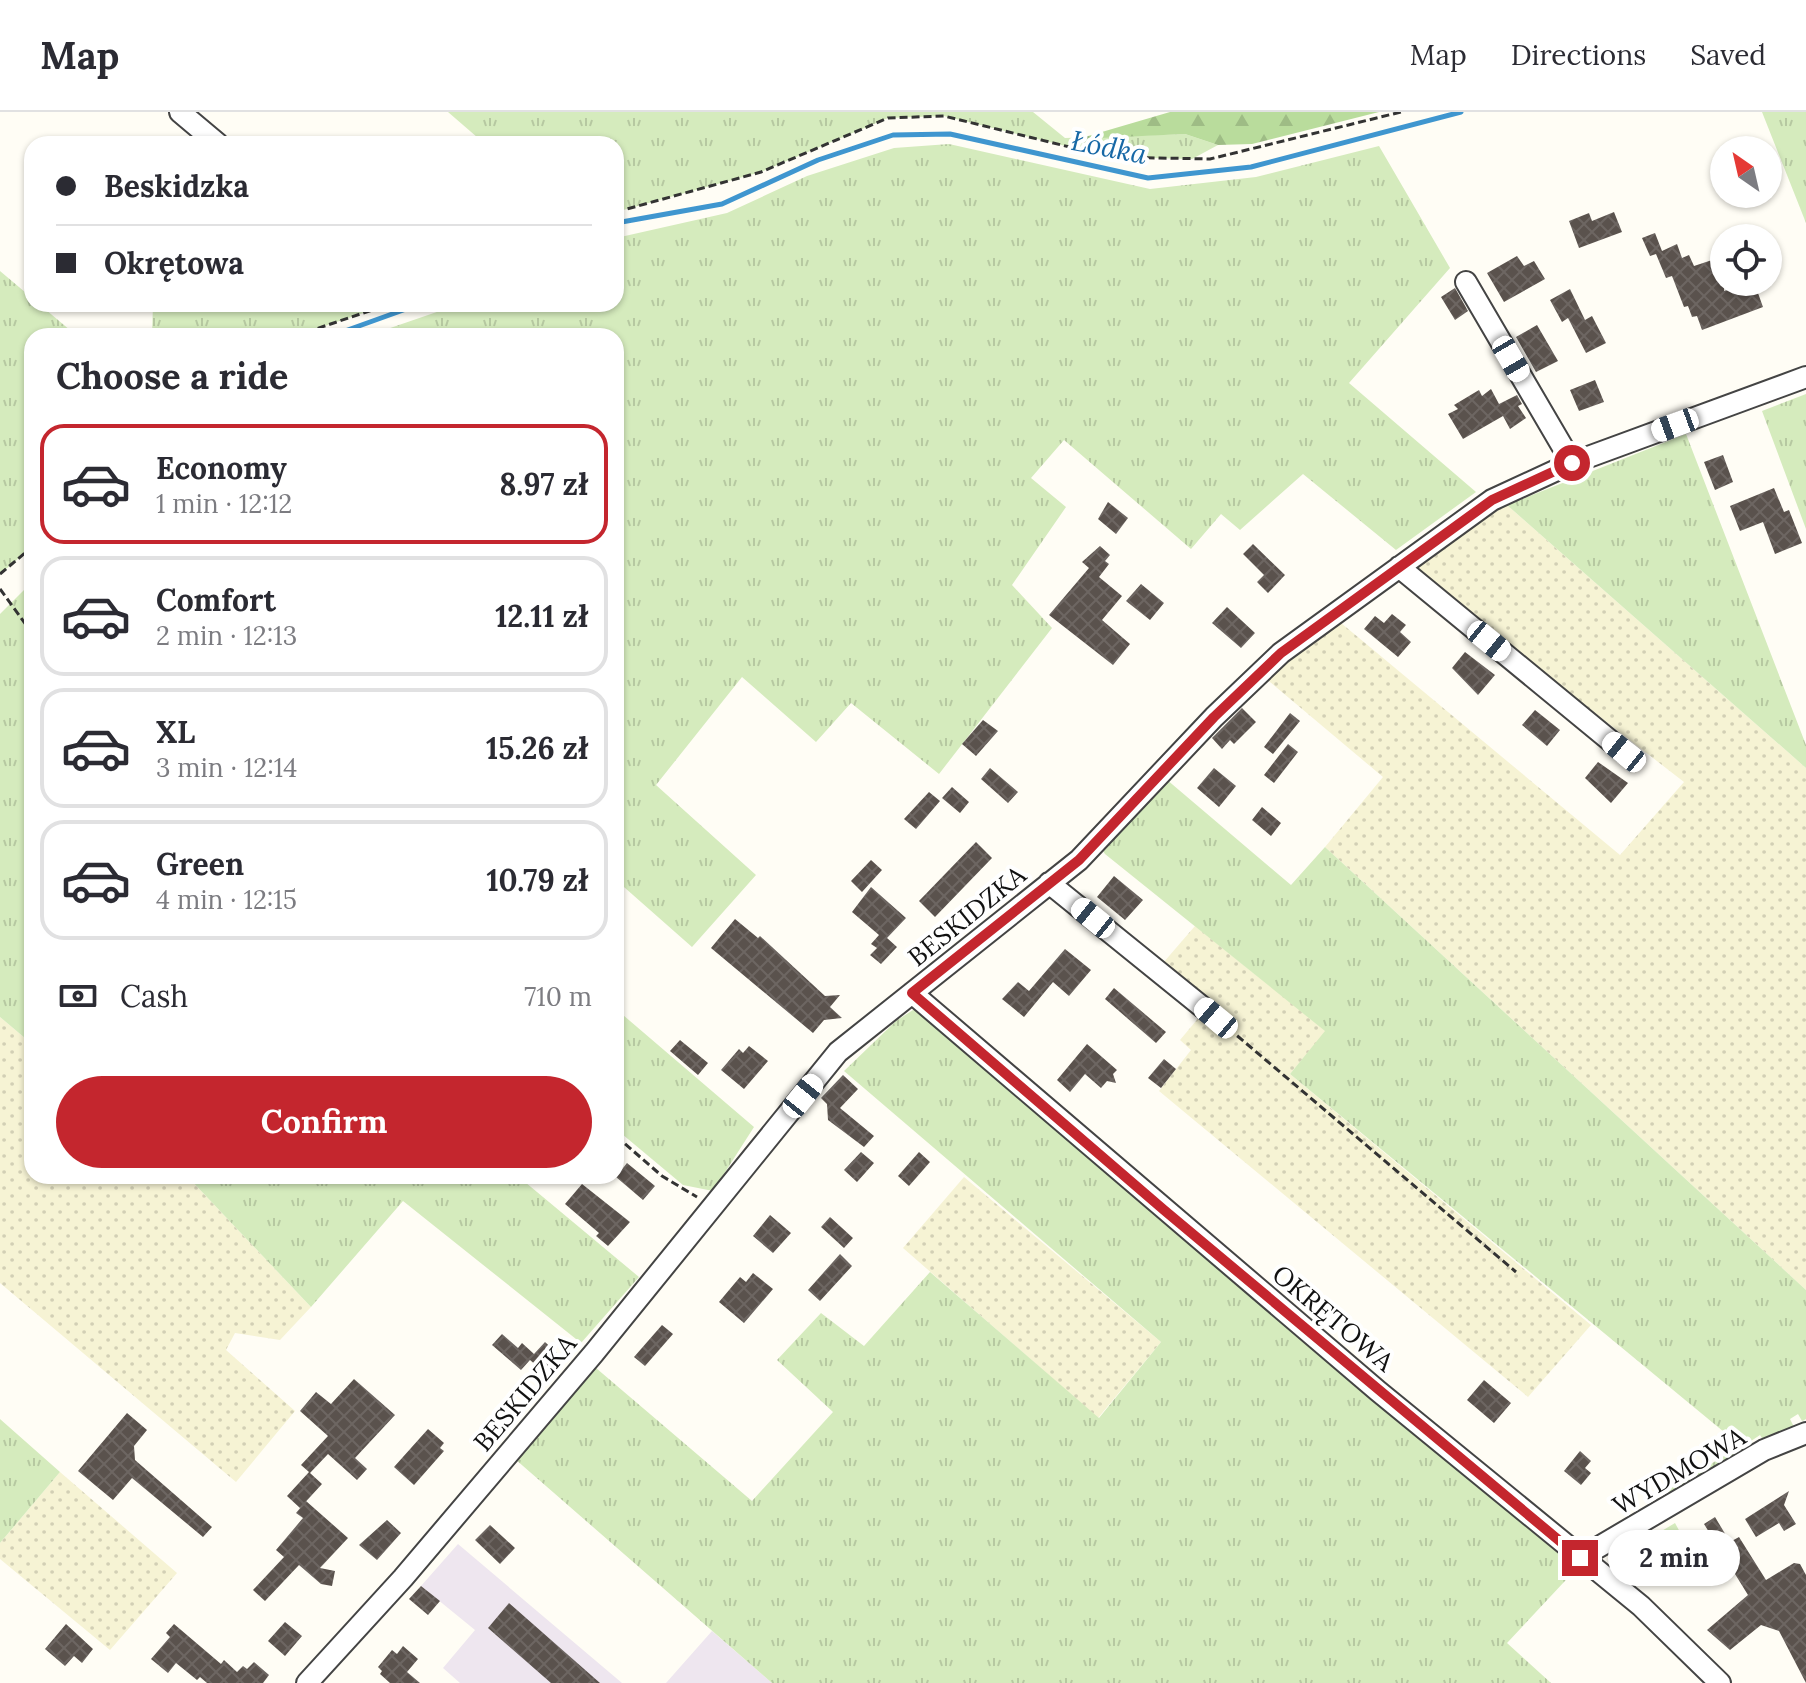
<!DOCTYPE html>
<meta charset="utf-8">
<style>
:root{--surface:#fff;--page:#f7f7f7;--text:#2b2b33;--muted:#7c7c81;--line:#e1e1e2;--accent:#c4262e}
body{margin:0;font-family:Lora,serif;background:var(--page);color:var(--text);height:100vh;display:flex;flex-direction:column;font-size:30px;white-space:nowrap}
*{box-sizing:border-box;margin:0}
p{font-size:26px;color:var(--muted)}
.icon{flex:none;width:44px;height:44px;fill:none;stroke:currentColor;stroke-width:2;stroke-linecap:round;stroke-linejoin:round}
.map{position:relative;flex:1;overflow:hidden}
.panel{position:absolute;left:24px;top:216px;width:600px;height:856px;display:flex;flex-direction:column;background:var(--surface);border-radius:24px;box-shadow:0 2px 6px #0004}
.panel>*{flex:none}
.hud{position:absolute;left:24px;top:24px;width:600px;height:176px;border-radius:24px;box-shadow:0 2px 6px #0004;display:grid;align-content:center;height:176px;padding:0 32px;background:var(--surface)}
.needle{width:52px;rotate:326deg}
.tools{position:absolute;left:1710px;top:24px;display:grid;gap:16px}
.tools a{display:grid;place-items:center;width:72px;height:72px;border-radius:50%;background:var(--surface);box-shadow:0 2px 6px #0004;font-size:40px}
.end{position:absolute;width:36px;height:36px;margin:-18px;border:10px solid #c4262e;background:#fff;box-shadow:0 0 0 4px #fff}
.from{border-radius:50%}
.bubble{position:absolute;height:56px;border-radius:28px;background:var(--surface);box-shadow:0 2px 6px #0004;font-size:26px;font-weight:700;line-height:56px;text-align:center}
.car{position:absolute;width:24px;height:48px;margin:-24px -12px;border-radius:10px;box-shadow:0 0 6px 2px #0007;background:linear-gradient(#fff 24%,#345 0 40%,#fff 0 76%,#345 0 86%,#fff 0)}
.hud b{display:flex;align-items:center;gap:28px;height:76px;font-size:30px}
.hud b+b{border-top:2px solid var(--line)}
.hud i{width:20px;height:20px;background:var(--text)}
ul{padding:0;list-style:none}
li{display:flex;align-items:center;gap:24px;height:120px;margin:0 16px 12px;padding:0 16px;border:4px solid var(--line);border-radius:24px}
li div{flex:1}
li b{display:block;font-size:30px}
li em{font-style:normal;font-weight:700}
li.on{border-color:var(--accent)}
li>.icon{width:72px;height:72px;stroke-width:1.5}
h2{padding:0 32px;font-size:36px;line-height:96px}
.pay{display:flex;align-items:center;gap:20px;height:88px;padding:0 32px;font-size:30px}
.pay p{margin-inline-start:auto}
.primary-button{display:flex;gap:16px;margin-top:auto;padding:16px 32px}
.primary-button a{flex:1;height:92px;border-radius:48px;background:var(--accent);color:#fff;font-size:32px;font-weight:700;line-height:92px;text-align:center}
header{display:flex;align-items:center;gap:48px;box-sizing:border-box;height:112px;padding:0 40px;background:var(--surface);border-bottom:2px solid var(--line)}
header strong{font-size:38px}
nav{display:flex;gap:44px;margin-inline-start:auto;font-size:28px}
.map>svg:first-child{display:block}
</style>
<header>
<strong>Map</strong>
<nav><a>Map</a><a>Directions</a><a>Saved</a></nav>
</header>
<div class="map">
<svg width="1806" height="1571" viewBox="0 0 1806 1571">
<defs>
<pattern id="farmland-dots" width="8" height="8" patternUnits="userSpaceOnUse" patternTransform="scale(2)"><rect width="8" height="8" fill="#f6f3d4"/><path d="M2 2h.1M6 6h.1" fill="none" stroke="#d2cfb5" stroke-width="1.8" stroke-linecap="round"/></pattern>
<pattern id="grass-tufts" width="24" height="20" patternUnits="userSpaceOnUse" patternTransform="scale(2)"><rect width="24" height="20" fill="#d5ebbd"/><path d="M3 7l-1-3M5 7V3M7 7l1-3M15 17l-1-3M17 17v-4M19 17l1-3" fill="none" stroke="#b6c8a1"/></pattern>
<pattern id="forest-firs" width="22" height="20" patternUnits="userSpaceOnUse" patternTransform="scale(2)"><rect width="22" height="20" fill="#b9dc9c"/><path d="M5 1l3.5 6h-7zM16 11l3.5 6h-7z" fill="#9ebc85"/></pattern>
<pattern id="building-cross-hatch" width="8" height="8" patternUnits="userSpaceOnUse" patternTransform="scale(2)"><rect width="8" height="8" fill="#5a524d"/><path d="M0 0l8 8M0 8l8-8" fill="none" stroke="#6d6662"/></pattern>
</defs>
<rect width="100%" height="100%" fill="#fffdf5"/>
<path fill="#eee6ef" d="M458 1432 622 1571H460L443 1556 475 1518 421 1474Z
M712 1519 772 1571H666Z"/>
<path fill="url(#farmland-dots)" d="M1507 393 1806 656V1178L1325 735 1383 665 1264 565 1341 511 1620 743 1684 670 1423 468 1418 457 1424 443Z
M1195 814 1326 919 1290 962 1591 1213 1528 1285 1159 979 1191 938 1180 928 1201 903 1163 851Z
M0 905 32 932V1064H187L311 1195 280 1228 235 1221 226 1238 295 1299 236 1370 0 1171Z
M964 1065 1161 1230 1098 1306 903 1136Z
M60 1360 177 1461 110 1538 0 1447V1431Z"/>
<path fill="url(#grass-tufts)" d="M448 0H1033L1065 26 1185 22 1218 33 1192 47 1110 45 944 4 888 6 761 60 616 100V32H485Z
M1762 0H1806V111Z
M949 32 1150 77 1256 65 1379 34 1450 156 1349 271 1476 380 1396 438 1303 362 1240 418 1221 402 1191 437 1064 328 1031 366 1066 395 1012 473 1052 516 939 662 851 591 816 630 742 565 656 673 756 763 692 835 616 768V224H367L460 192H616V126L727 101 807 64 894 36Z
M0 159 32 186V192H39L77 224H32V435L0 462Z
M153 192H390L295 224H152Z
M1806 282V417L1762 299Z
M1686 322 1806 633V656L1507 393Z
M32 470V932L0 905V502Z
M1166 667 1291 773 1325 735 1806 1178V1307L1802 1309 1798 1302 1790 1307 1795 1317 1763 1328 1760 1323 1751 1329 1754 1333 1670 1383 1667 1378 1741 1334 1290 962 1325 919 1105 742 1101 736Z
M616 897 754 1015 713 1079 683 1073 616 1017Z
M913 898 923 900 1579 1454 1507 1531 1551 1571H772L515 1347 596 1256 752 1389 833 1300 777 1248 821 1201 864 1234 930 1160 1099 1306 1161 1230 844 959 896 909Z
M187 1064H529L525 1070 639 1165 581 1231 403 1089 311 1195Z
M0 1307 60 1360 0 1431Z
M1675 1411 1681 1422 1638 1448 1634 1464 1620 1461 1615 1465 1608 1460 1612 1457 1610 1450Z"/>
<path fill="url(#forest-firs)" d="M1170 0H1379L1252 32 1218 33 1185 22 1078 27Z"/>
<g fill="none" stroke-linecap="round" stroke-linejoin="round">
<path stroke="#3f96cf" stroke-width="5" d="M616 111 722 92 818 48 893 23 950 22 1148 66 1251 55 1461 0
M331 224 420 192
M31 457 32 455"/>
</g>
<path fill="url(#building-cross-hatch)" d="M1614 100 1622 120 1579 136 1569 109 1589 101 1592 109Z
M1655 121 1662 139 1677 132 1682 146 1689 143 1694 154 1724 144V179L1754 170 1763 195 1702 218 1697 204 1692 205 1688 194 1684 195 1672 164 1666 166 1656 142 1650 144 1642 126Z
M1517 144 1524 154 1534 149 1545 167 1504 190 1487 161Z
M1455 176 1468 199 1455 208 1441 185Z
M1570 177 1585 208 1592 204 1606 231 1586 241 1568 206 1562 210 1550 188Z
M1537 213 1558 249 1536 260 1516 225Z
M1595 268 1604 290 1579 299 1570 278Z
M1491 277 1499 292 1517 283 1522 292 1518 294 1526 306 1510 317 1503 304 1463 327 1448 302 1458 297 1454 293 1479 278 1482 284Z
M1723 343 1733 370 1715 378 1704 350Z
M1774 376 1784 400 1789 398 1802 431 1775 442 1763 410 1740 419 1730 394Z
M1108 390 1128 406 1116 422 1098 407Z
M1253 432 1285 463 1268 481 1257 470 1264 463 1243 442Z
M1100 434 1110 443 1105 449 1109 452 1099 465 1122 484 1102 508 1130 532 1113 553 1049 503 1089 456 1082 450Z
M1141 472 1164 491 1150 508 1126 489Z
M1227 495 1255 521 1241 536 1212 511Z
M1392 502 1406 513 1400 520 1411 530 1398 545 1364 517 1375 504 1384 511Z
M1465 540 1495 563 1478 583 1452 556Z
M1242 596 1256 610 1234 632 1230 628 1222 637 1212 626Z
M1535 598 1560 618 1547 634 1522 613Z
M1290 601 1300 609 1273 642 1264 635Z
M983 608 998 619 976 644 962 632Z
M1288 632 1298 640 1274 671 1264 663Z
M1598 650 1628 671 1611 691 1585 666Z
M990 656 1018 680 1008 691 981 667Z
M1214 656 1236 674 1219 695 1197 676Z
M952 675 969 690 960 701 942 686Z
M929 680 940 689 916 717 904 707Z
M1262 695 1281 711 1271 724 1252 708Z
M976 730 992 746 935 805 919 789Z
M871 748 882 758 862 780 851 769Z
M1114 764 1143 788 1125 808 1097 785Z
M871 775 906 806 887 826 897 835 881 852 870 843 877 836 871 832 879 823 852 800Z
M735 807 758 826 760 824 825 884 840 883 830 895 842 906 824 908 813 921 711 836Z
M1065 837 1091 858 1069 884 1053 870 1024 905 1002 887 1018 870 1029 879Z
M1114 876 1166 920 1156 931 1105 887Z
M680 928 708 951 698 963 670 939Z
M1087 932 1117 958 1113 962 1116 971 1107 969 1101 976 1085 962 1070 980 1057 968Z
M749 934 768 949 744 977 721 958 739 937 743 941Z
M1164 947 1176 957 1161 976 1148 966Z
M843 963 858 977 840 996 874 1024 864 1035 828 1008 827 992 821 986Z
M861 1040 874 1051 857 1070 844 1058Z
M919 1040 930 1050 909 1074 898 1064Z
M627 1051 655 1074 643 1088 616 1065Z
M582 1072 630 1110 608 1134 596 1124 599 1121 565 1092Z
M770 1103 791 1121 773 1141 753 1124Z
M830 1105 853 1126 844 1136 821 1115Z
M840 1142 852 1154 820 1189 808 1178Z
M753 1161 773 1177 744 1211 719 1190 740 1165 746 1170Z
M662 1213 673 1222 645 1254 634 1245Z
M502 1222 518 1236 522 1231 534 1242 545 1230 561 1245 546 1262 530 1248 521 1258 492 1233Z
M354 1267 395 1303 355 1346 367 1357 357 1368 328 1342 310 1361 322 1372 300 1396 287 1384 309 1360 301 1353 328 1324 300 1299 316 1280 331 1292Z
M1484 1268 1511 1291 1494 1311 1467 1288Z
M127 1301 147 1318 134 1334 135 1348 212 1415 203 1425 132 1366 113 1388 78 1359Z
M428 1317 444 1331 440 1336 444 1339 414 1373 394 1355Z
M1580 1339 1591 1349 1585 1356 1591 1361 1581 1373 1564 1359Z
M1789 1379 1784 1393 1796 1412 1784 1419 1779 1411 1756 1425 1745 1407Z
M306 1389 348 1426 320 1456 335 1459 332 1474 321 1472 299 1453 265 1489 253 1478 284 1445 276 1438 303 1406 296 1401Z
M1715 1405 1730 1430 1739 1425 1766 1468 1794 1451 1800 1452 1806 1463V1571L1779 1519 1761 1513 1730 1538 1707 1518 1748 1483 1704 1412Z
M387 1408 401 1421 377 1448 359 1433Z
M490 1413 515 1436 500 1452 475 1428Z
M421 1474 440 1489 428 1503 409 1487Z
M509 1491 600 1571H551L488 1516Z
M285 1510 302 1524 285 1544 268 1529Z
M66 1512 93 1537 82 1551 74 1544 65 1554 45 1537Z
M174 1512 221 1552 224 1548 237 1560 243 1554 247 1557 254 1550 269 1563 263 1571H207L200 1565 197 1568 176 1551 168 1561 151 1547 170 1525 166 1521Z
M403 1534 418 1547 407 1560 420 1571H390L380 1562 382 1559 378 1555 392 1538 397 1542Z"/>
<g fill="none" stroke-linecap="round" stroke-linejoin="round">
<g stroke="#444" stroke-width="24">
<path id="minor" d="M180 0 218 32
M1466 170 1572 351
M1399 455 1624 640
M1049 771 1216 906
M912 881 1378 1279 1641 1494 1720 1571
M1580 1446 1764 1338 1806 1321
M307 1571 403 1466 594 1241 838 940 1079 748 1214 605 1281 541 1492 388 1572 351 1806 265"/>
</g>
<path stroke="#333" stroke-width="3" stroke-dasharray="8 4" stroke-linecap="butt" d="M616 100 761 60 888 6 944 4 1110 45 1210 47 1401 0
M295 224 390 192
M0 462 32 435
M0 477 32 521
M1228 916 1516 1160
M616 1024 662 1064 697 1085"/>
<use href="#minor" stroke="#fff" stroke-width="20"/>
</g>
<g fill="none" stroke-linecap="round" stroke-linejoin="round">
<path stroke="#c4262e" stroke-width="10" d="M1572 351 1492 388 1281 541 1214 605 1079 748 912 881 1164 1098 1580 1446"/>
</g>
<g text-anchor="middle" stroke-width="8" stroke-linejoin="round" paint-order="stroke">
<g font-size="26" fill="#111" stroke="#fff">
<text transform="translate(967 804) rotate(-39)" y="9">BESKIDZKA</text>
<text transform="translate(1333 1206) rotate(40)" y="9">OKRĘTOWA</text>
<text transform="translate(525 1281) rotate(-50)" y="9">BESKIDZKA</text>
<text transform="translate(1679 1359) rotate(-30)" y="9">WYDMOWA</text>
</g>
<g font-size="28" font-style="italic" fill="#1768a6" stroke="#fff">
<text transform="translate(1109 35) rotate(11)" y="10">Łódka</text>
</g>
</g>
</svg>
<div class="tools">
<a><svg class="needle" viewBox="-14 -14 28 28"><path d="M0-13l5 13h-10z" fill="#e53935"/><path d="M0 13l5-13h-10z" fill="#7c7c81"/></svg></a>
<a><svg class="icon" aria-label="locate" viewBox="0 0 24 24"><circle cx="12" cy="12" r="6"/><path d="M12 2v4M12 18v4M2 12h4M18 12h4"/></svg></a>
</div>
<i class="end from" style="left:1572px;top:351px"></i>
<i class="end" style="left:1580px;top:1446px"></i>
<div class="bubble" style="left:1608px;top:1418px;width:132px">2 min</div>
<i class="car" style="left:1511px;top:247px;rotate:150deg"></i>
<i class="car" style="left:1675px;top:313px;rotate:250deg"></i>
<i class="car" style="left:1489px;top:529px;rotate:129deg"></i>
<i class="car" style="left:1624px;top:640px;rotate:309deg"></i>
<i class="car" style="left:1093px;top:806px;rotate:309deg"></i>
<i class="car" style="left:1216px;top:906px;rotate:310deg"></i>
<i class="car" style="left:803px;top:984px;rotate:39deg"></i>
<div class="hud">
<b><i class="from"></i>Beskidzka</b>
<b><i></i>Okrętowa</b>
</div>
<section class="panel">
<h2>Choose a ride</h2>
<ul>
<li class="on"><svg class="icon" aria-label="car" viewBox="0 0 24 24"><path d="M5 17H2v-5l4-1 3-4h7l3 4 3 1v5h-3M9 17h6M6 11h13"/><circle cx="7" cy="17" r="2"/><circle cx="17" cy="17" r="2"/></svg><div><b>Economy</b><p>1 min · 12:12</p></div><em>8.97 zł</em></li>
<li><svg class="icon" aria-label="car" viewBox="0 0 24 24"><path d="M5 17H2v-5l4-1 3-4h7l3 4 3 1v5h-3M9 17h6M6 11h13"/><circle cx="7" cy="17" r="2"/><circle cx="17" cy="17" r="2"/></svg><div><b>Comfort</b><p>2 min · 12:13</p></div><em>12.11 zł</em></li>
<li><svg class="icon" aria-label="car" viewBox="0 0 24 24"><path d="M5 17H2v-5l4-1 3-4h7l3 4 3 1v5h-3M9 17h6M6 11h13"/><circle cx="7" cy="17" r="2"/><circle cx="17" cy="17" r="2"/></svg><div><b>XL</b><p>3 min · 12:14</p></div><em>15.26 zł</em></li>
<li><svg class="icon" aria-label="car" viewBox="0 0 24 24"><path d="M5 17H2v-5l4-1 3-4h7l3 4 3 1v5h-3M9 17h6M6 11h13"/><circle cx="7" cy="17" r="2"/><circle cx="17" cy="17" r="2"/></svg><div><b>Green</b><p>4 min · 12:15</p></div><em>10.79 zł</em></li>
</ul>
<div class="pay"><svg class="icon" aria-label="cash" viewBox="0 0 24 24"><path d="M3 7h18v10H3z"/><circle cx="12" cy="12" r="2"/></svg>Cash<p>710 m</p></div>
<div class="primary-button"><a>Confirm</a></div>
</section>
</div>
